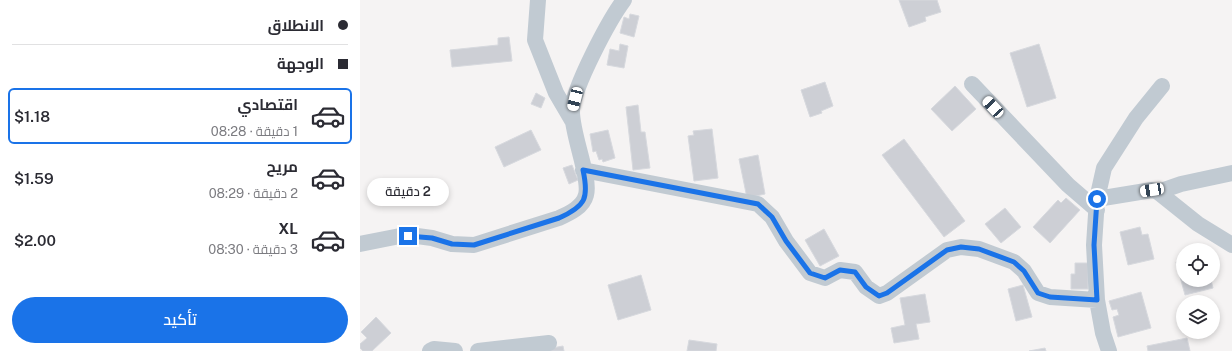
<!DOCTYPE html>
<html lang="ar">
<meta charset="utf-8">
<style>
:root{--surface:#fff;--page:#f7f7f7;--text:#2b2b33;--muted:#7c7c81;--line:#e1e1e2;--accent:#1a73e8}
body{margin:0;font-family:"Public Sans",Cairo,sans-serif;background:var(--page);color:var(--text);direction:rtl;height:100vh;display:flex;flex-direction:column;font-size:15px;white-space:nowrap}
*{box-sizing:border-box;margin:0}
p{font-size:13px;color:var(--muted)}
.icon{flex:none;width:22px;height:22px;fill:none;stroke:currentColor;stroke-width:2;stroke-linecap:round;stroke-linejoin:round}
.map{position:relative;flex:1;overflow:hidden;direction:ltr}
.details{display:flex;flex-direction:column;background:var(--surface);width:360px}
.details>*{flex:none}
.top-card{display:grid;align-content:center;height:88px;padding:0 12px;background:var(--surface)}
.buttons{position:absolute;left:816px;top:243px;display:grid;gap:8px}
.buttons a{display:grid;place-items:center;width:44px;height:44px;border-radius:50%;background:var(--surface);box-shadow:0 2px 6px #0003;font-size:20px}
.end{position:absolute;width:18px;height:18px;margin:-9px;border:5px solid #1a73e8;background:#fff;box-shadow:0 0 0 2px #fff}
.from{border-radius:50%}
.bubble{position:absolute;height:28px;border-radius:14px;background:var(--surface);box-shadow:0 2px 6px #0003;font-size:13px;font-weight:600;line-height:28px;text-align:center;direction:rtl}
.car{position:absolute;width:12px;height:24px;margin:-12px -6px;border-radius:5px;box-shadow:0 0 3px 1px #0007;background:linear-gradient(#fff 24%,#345 0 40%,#fff 0 76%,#345 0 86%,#fff 0)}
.top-card b{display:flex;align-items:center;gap:14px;height:38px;font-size:15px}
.top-card b+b{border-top:1px solid var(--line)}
.top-card i{width:10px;height:10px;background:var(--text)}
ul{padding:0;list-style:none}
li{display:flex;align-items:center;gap:12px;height:56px;margin:0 8px 6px;padding:0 4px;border:2px solid transparent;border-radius:6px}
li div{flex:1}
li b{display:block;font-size:15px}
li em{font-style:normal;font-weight:600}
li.on{border-color:var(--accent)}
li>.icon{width:36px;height:36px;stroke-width:1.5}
.action{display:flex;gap:8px;margin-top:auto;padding:8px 12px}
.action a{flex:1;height:46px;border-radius:24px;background:var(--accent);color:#fff;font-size:16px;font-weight:600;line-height:46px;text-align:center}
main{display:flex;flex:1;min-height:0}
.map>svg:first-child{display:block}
</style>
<main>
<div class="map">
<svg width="872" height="351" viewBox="0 0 872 351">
<rect width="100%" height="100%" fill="#f5f3f3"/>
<path fill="#cdcfd5" stroke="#d7d9de" d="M539 0H577L581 12 565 17 566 21 549 27Z
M270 14 279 16 274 37 260 33 264 17 269 19Z
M149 37 152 61 92 67 90 50 138 45V38Z
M260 44 268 46 264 68 247 65 250 49 259 51Z
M679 44 696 98 667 107 650 53Z
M465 82 473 106 461 111 462 113 450 117 441 90Z
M595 86 616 109 592 131 571 109Z
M176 93 185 98 181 108 171 104Z
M278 105 281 132H285L290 168 273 170 266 107Z
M352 129 358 178 334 181 328 136 334 135 333 131Z
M171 130 181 150 144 167 135 147Z
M248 130 255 158 243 162 242 159 239 160 236 151 233 152 230 134Z
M544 139 605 221 584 237 522 155Z
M398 155 405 194 387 198 379 159Z
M212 165 218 180 209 184 203 168Z
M706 198 720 210 690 243 673 227 698 200 701 203Z
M645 208 661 227 641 243 625 224Z
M780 227 782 235 788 234 794 259 768 265 760 232Z
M464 229 479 256 460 266 445 240Z
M823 260V280H851L853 288 825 295 816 262Z
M715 263H728V289H711V274H715Z
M281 275 291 310 258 320 248 285Z
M663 285 672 317 656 321 648 289Z
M781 292 791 328 758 337 753 317 759 315 757 309 752 310 749 301Z
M565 294 570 322 556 324 559 339 534 343 531 328 545 325 540 298Z
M16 317 31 333 12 351H3L0 348V344L7 338 1 332Z
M827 338 830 351H788L787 346Z
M329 340 357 344 356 351H327Z
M203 346 204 351H175Z
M685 348 686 351H669Z"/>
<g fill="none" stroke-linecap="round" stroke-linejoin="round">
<path stroke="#c1cad2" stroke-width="16" d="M178 0 175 40 196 93 213 122
M612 84 708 185 737 210
M223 170 398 204 412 217 426 241 450 273 465 278 480 270 495 272 506 287 519 296 527 293 587 250 601 247 619 249 654 262 664 271 678 293 690 297 737 300
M798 192 838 224 872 245
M737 199 792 190 798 192 821 184 872 173
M0 244 40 236H57L72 238 92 244 114 245 199 218C210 213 223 207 226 195 231 178 211 133 212 110 214 86 249 20 264 0
M70 351 74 349 95 351
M118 351 189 343
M749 351 743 333 737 300 734 245 737 199 744 168 776 118 802 86"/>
</g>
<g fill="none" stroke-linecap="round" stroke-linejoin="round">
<path stroke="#1a73e8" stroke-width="5" d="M48 236 72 238 92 244 114 245 199 218C226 206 229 198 223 170L398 204 412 217 426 241 450 273 465 278 480 270 495 272 506 287 519 296 527 293 587 250 601 247 619 249 654 262 664 271 678 293 690 297 737 300 734 245 737 199"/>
</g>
</svg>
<div class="buttons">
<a><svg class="icon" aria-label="locate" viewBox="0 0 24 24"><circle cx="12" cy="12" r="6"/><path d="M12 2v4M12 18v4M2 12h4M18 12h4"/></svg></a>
<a><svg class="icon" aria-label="layers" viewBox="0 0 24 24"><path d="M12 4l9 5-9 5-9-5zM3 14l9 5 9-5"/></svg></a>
</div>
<i class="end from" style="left:737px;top:199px"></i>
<i class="end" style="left:48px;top:236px"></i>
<div class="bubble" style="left:7px;top:178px;width:82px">2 دقيقة</div>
<i class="car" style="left:215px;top:99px;rotate:194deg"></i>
<i class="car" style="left:633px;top:107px;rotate:317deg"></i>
<i class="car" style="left:792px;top:190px;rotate:261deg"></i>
</div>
<section class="details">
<div class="top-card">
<b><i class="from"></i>الانطلاق</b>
<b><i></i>الوجهة</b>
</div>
<ul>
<li class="on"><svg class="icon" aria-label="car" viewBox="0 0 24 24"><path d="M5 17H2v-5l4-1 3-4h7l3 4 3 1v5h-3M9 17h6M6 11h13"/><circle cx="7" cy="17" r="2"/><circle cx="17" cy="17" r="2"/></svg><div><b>اقتصادي</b><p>1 دقيقة · 08:28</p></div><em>$1.18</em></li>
<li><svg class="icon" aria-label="car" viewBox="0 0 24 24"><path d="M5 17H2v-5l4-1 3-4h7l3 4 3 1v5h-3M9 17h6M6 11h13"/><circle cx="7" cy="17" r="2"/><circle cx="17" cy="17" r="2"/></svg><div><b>مريح</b><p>2 دقيقة · 08:29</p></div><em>$1.59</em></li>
<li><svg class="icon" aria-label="car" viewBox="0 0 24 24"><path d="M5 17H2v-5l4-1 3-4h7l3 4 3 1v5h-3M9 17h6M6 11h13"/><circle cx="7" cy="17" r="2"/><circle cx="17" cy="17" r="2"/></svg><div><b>XL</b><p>3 دقيقة · 08:30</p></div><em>$2.00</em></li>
</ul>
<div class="action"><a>تأكيد</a></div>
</section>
</main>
